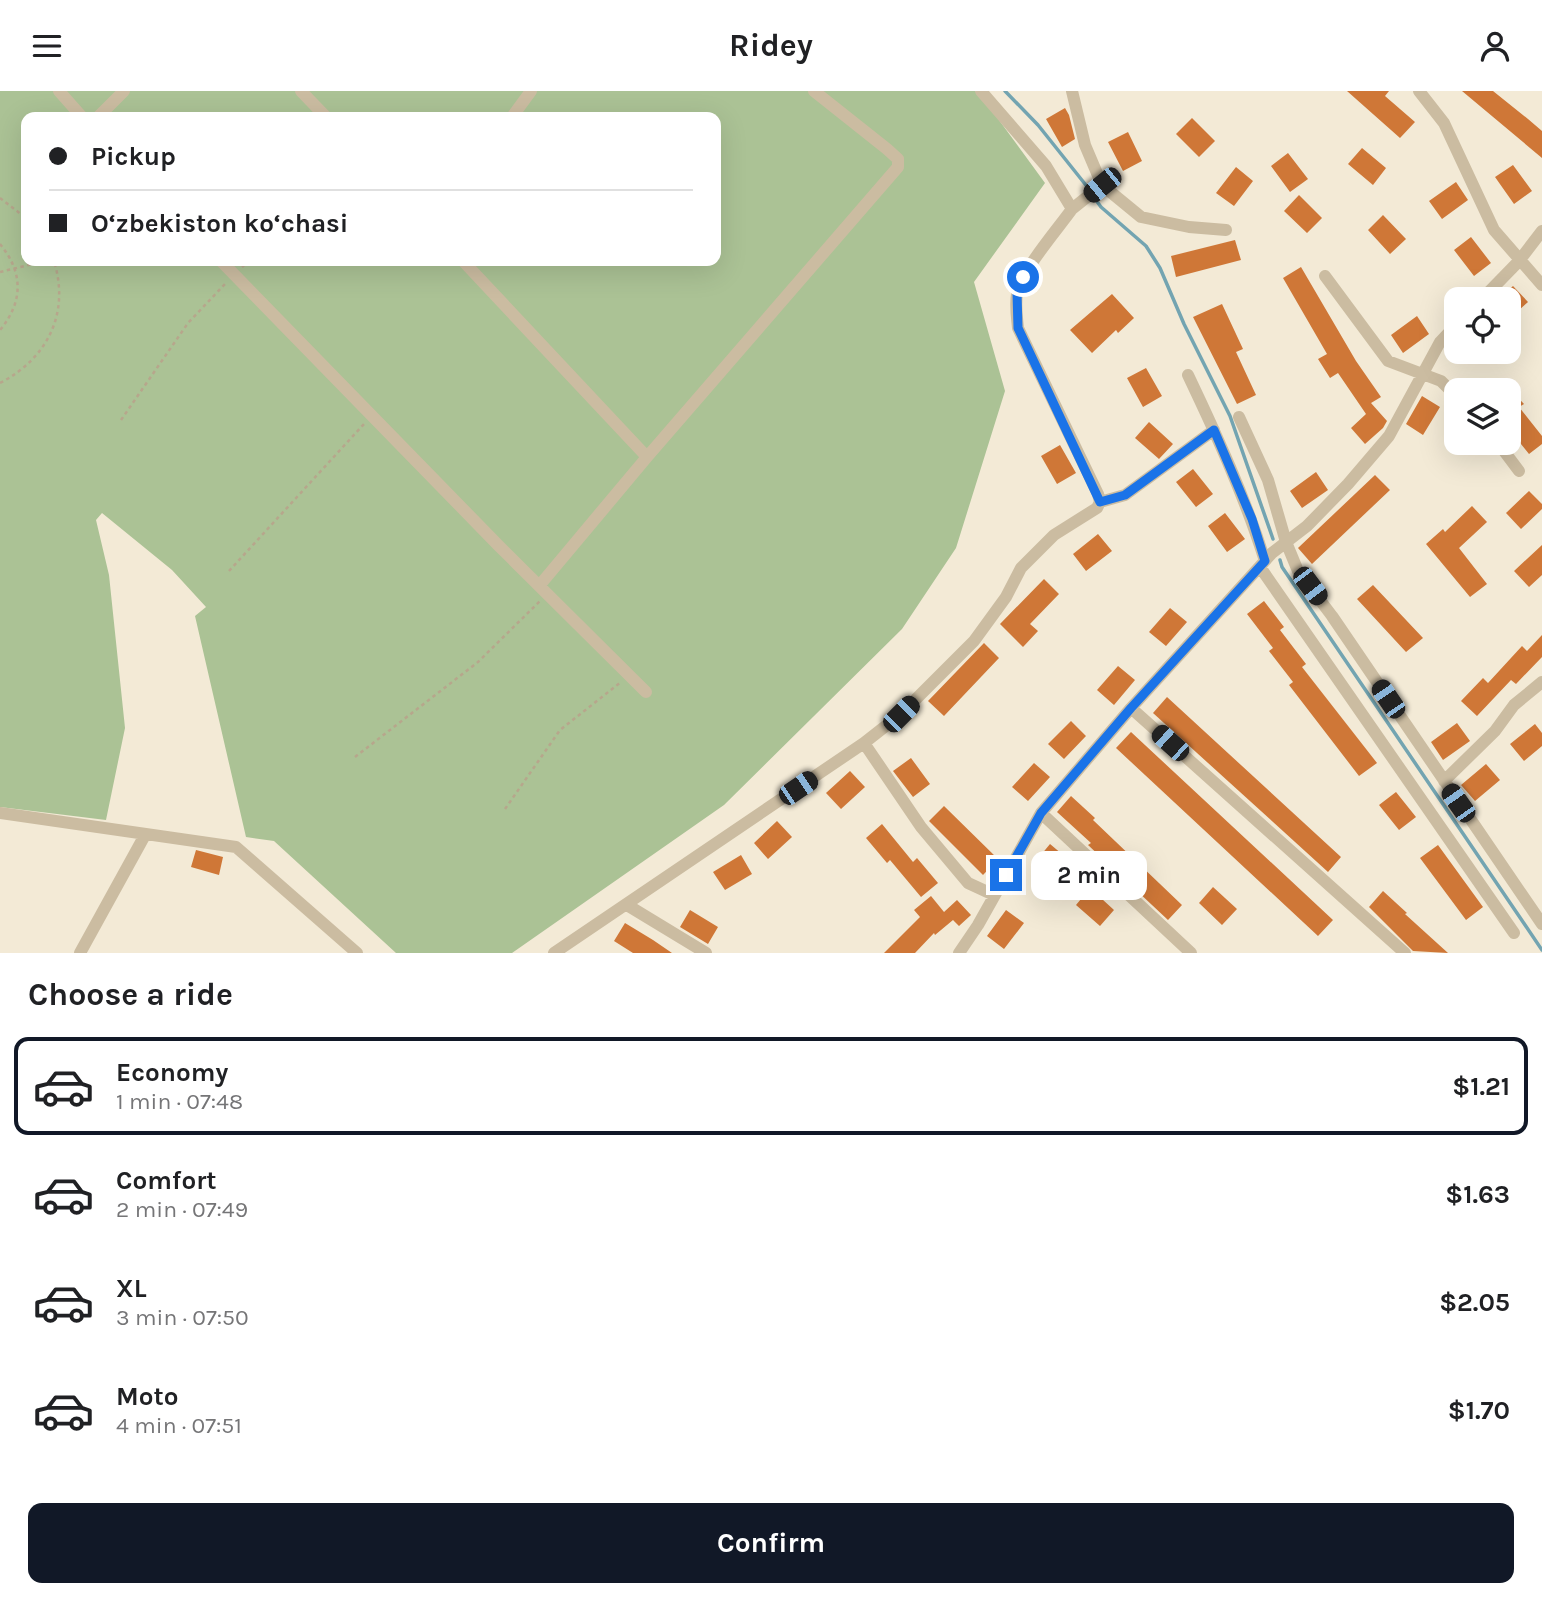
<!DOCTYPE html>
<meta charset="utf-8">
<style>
:root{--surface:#fff;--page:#f2f2f2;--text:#202124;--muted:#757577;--line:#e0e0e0;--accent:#111827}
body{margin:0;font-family:Karla,sans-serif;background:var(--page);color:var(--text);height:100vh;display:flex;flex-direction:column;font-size:26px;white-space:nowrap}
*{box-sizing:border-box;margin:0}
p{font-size:23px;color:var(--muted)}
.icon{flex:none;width:38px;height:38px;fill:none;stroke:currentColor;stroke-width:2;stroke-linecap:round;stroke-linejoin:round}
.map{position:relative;height:862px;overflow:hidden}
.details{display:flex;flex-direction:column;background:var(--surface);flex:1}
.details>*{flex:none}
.top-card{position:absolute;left:21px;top:21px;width:700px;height:154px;border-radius:14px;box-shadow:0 7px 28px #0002;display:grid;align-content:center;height:154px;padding:0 28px;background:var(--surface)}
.buttons{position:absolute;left:1444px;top:196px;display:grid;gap:14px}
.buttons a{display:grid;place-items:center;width:77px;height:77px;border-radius:14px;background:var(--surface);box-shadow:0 7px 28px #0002;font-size:35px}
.end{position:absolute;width:32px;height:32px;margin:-16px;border:9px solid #1a73e8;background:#fff;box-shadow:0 0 0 4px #fff}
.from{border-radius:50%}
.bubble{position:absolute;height:49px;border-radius:14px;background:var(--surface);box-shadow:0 7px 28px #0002;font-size:23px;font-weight:700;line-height:49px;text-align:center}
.car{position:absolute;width:21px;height:42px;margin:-21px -10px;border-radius:9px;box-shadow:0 0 5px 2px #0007;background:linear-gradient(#222 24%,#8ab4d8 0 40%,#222 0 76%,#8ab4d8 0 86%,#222 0)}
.top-card b{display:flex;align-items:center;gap:24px;height:66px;font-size:26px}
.top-card b+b{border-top:2px solid var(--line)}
.top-card i{width:18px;height:18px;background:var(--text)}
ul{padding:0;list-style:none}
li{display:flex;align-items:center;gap:21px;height:98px;margin:0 14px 10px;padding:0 14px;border:4px solid transparent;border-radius:14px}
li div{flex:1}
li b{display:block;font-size:26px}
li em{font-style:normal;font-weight:700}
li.current{border-color:var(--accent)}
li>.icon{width:63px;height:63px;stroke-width:1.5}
h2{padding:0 28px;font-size:32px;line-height:84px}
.action{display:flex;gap:14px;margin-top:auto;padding:14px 28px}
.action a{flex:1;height:80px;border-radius:14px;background:var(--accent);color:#fff;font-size:28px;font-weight:700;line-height:80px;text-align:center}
header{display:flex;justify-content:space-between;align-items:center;height:91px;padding:0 28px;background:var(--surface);font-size:32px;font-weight:700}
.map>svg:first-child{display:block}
</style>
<header><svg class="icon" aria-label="menu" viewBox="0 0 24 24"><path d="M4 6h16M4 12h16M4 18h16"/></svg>Ridey<svg class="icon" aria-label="person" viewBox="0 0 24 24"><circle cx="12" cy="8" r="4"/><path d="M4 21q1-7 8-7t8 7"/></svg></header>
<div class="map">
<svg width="1542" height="862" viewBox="0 0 1542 862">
<rect width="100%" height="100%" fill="#f3ead6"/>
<path fill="#abc295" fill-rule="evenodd" d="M0 0H975L988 14 1045 92 974 191 1005 300 956 457 902 538 724 714 512 862H396L274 750 246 746 195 525 206 516 172 479 102 422 96 429 109 484 125 637 106 729 0 716ZM26 26H716V170H26Z"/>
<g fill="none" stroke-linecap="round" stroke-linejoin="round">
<path stroke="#73a4b1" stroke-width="3.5" d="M1005 0 1038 34 1089 98
M1093 105 1101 116 1146 155 1160 177 1184 233 1230 325 1273 448
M1280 469 1282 476 1542 859"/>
</g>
<path fill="#cf7737" d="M1347 0H1389L1385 5 1415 31 1400 47Z
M1462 0H1493L1528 28 1542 40V67Z
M1065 17 1069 24 1075 48 1062 56 1046 28Z
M1192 27 1215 50 1199 66 1176 43Z
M1128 41 1142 70 1123 80 1108 51Z
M1362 57 1386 77 1373 94 1348 73Z
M1288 62 1308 88 1290 101 1271 75Z
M1513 74 1532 100 1514 113 1495 86Z
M1236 76 1253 90 1234 115 1216 102Z
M1456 91 1468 109 1442 128 1429 110Z
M1299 104 1322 127 1307 142 1284 120Z
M1383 124 1406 148 1390 163 1368 139Z
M1471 146 1491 172 1474 185 1454 159Z
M1235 149 1241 169 1176 186 1171 165Z
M1301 176 1356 270 1381 306 1371 312 1387 330 1383 337 1365 353 1351 337 1366 323 1338 282 1330 287 1318 268 1327 263 1283 187Z
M1513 195 1528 211 1508 229V208H1499Z
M1112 203 1134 227 1118 242 1116 239 1092 262 1070 239Z
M1222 213 1243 258 1236 261 1256 304 1237 313 1193 226Z
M1417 225 1429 243 1403 262 1391 244Z
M1146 277 1162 305 1143 316 1127 287Z
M1508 296 1524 313 1519 316 1542 345V353L1529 363 1508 337Z
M1422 305 1440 316 1423 344 1406 333Z
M1149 331 1173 353 1159 368 1135 347Z
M1060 354 1076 382 1057 393 1041 365Z
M1193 378 1213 403 1196 416 1176 391Z
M1316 381 1328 399 1302 417 1290 400Z
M1375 384 1390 399 1312 473 1298 457Z
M1529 400 1542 413V418L1521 438 1506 422Z
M1472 415 1487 431 1459 457 1487 493 1470 506 1426 453 1443 438 1445 441Z
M1225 422 1245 448 1227 461 1208 435Z
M1098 443 1112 460 1086 480 1073 463Z
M1542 454V484L1529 496 1514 480Z
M1044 488 1059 503 1030 533 1038 540 1023 556 1000 533Z
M1373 494 1423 547 1406 561 1357 508Z
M1264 510 1284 536 1280 539 1306 573 1302 576 1377 672 1359 685 1289 594 1293 591 1269 560 1273 557 1247 523Z
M1170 517 1187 531 1166 555 1149 541Z
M1542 544V566L1516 593 1511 589 1477 625 1461 610 1483 587 1488 592 1522 555 1527 560Z
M984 552 999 567 944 625 928 610Z
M1118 575 1135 589 1114 614 1097 599Z
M1167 606 1341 766 1328 781 1153 622Z
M1071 630 1086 645 1064 668 1048 653Z
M1457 632 1470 650 1443 669 1431 651Z
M1535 633 1542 642V655L1524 670 1510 653Z
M1131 641 1333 829 1318 845 1116 657Z
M911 667 930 693 913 706 893 680Z
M1034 672 1050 686 1028 710 1012 696Z
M1486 673 1500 689 1475 710 1461 694Z
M850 680 865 696 841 718 826 702Z
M1396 701 1416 726 1399 739 1379 714Z
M1071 705 1095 727 1093 729 1182 814 1168 829 1088 754 1091 752 1057 721Z
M944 715 998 768 983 784 929 730Z
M777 730 792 746 768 768 754 752Z
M882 733 913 771 917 767 938 792 921 806 890 769 887 772 866 747Z
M1050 753 1075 774 1061 791 1036 770Z
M1438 754 1483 816 1466 829 1420 767Z
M196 759 223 766 219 784 191 776Z
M741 764 752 783 725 799 713 781Z
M1213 796 1237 818 1222 834 1199 812Z
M1090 797 1114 819 1100 835 1076 814Z
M1383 800 1407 822 1405 823 1448 862 1413 860 1369 816Z
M931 805 944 821 957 809 971 824 959 835 953 829 935 844 934 842 915 862H884L920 826 914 819Z
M690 819 718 836 708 853 680 836Z
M1006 819 1024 832 1004 858 987 845Z
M625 832 653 849 672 862H633L614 850Z"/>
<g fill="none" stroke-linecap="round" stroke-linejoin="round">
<path stroke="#b7a68c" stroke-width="2.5" stroke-dasharray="3.5 3.5" stroke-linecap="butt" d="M0 107 26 127
M0 153C23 181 24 210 0 239
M242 176 249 170
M0 181 45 170
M0 292C48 267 70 222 54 170
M121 329 188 232 225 193
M229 480 364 333
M355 666 478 571 540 510
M505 718 560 639 621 591"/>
<path stroke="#cbbca1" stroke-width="12" d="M59 0 82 26
M301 0 326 26
M1072 0 1085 54 1102 94 1141 126 1189 136 1226 139
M1419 0 1444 32 1494 139 1542 194
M98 26 124 0
M512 26 531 0
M1072 118 1102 94
M221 170 498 454 646 601
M463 170 647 366
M1325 185 1388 270 1441 290 1456 305
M1482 208 1519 170 1542 140
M1188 284C1217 345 1245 406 1265 470
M1239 326 1268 389 1286 451 1298 480 1332 525 1542 833
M1498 352 1519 380
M1100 411 1125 404 1214 339
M1260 476 1514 842
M539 495 647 366 898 76V68L887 58 814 0
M1131 617 1405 862
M864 652 921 736 968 792 994 804
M1444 690 1495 640 1514 614 1542 591
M0 722 236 756 357 862
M1041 722 1191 862
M627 814 706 862
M80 862 145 744
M554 862 864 652 901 623 974 550 1006 506 1021 477 1054 444 1097 417 1100 411 1098 403 1018 237C1017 226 1015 215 1017 203 1021 180 1057 139 1072 118L1046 75 981 0
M959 862 978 834 1041 722 1131 617 1272 462 1307 435 1348 393 1389 345 1440 251 1456 234"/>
</g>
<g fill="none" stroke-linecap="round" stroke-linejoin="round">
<path stroke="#1a73e8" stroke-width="9" d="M1006 784 1041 722 1131 617 1265 470 1252 428 1214 339 1125 404 1100 411 1018 237 1017 202 1023 186"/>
</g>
</svg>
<div class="buttons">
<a><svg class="icon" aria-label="locate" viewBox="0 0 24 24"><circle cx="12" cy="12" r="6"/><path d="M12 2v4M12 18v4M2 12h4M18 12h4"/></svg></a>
<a><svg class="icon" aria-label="layers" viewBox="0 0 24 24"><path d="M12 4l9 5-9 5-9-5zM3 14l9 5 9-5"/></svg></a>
</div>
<i class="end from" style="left:1023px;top:186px"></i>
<i class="end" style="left:1006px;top:784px"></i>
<div class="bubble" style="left:1031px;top:760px;width:116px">2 min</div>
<i class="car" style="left:1102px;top:94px;rotate:231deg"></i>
<i class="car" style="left:1310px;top:495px;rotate:143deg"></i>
<i class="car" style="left:1388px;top:608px;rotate:326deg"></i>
<i class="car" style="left:901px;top:623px;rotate:45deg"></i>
<i class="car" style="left:1170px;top:652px;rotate:312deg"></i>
<i class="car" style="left:798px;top:697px;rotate:56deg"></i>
<i class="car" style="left:1458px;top:712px;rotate:325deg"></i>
<div class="top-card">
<b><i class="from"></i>Pickup</b>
<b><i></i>O‘zbekiston ko‘chasi</b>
</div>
</div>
<section class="details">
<h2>Choose a ride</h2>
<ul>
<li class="current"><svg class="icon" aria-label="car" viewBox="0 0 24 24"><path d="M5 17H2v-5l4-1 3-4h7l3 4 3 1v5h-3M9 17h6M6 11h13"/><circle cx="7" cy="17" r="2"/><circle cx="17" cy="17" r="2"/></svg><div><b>Economy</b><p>1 min · 07:48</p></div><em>$1.21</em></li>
<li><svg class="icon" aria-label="car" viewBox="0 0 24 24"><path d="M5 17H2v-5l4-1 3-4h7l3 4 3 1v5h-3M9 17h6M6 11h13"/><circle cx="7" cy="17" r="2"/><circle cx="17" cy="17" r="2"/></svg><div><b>Comfort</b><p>2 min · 07:49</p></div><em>$1.63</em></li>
<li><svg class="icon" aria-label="car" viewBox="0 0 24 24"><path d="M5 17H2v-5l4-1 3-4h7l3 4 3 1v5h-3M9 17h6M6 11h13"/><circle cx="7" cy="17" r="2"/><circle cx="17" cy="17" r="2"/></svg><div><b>XL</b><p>3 min · 07:50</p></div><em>$2.05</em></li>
<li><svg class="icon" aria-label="car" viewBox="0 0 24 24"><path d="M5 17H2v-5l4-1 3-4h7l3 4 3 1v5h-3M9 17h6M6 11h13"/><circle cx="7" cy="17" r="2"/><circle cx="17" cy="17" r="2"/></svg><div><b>Moto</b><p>4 min · 07:51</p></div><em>$1.70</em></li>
</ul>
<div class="action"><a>Confirm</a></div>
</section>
